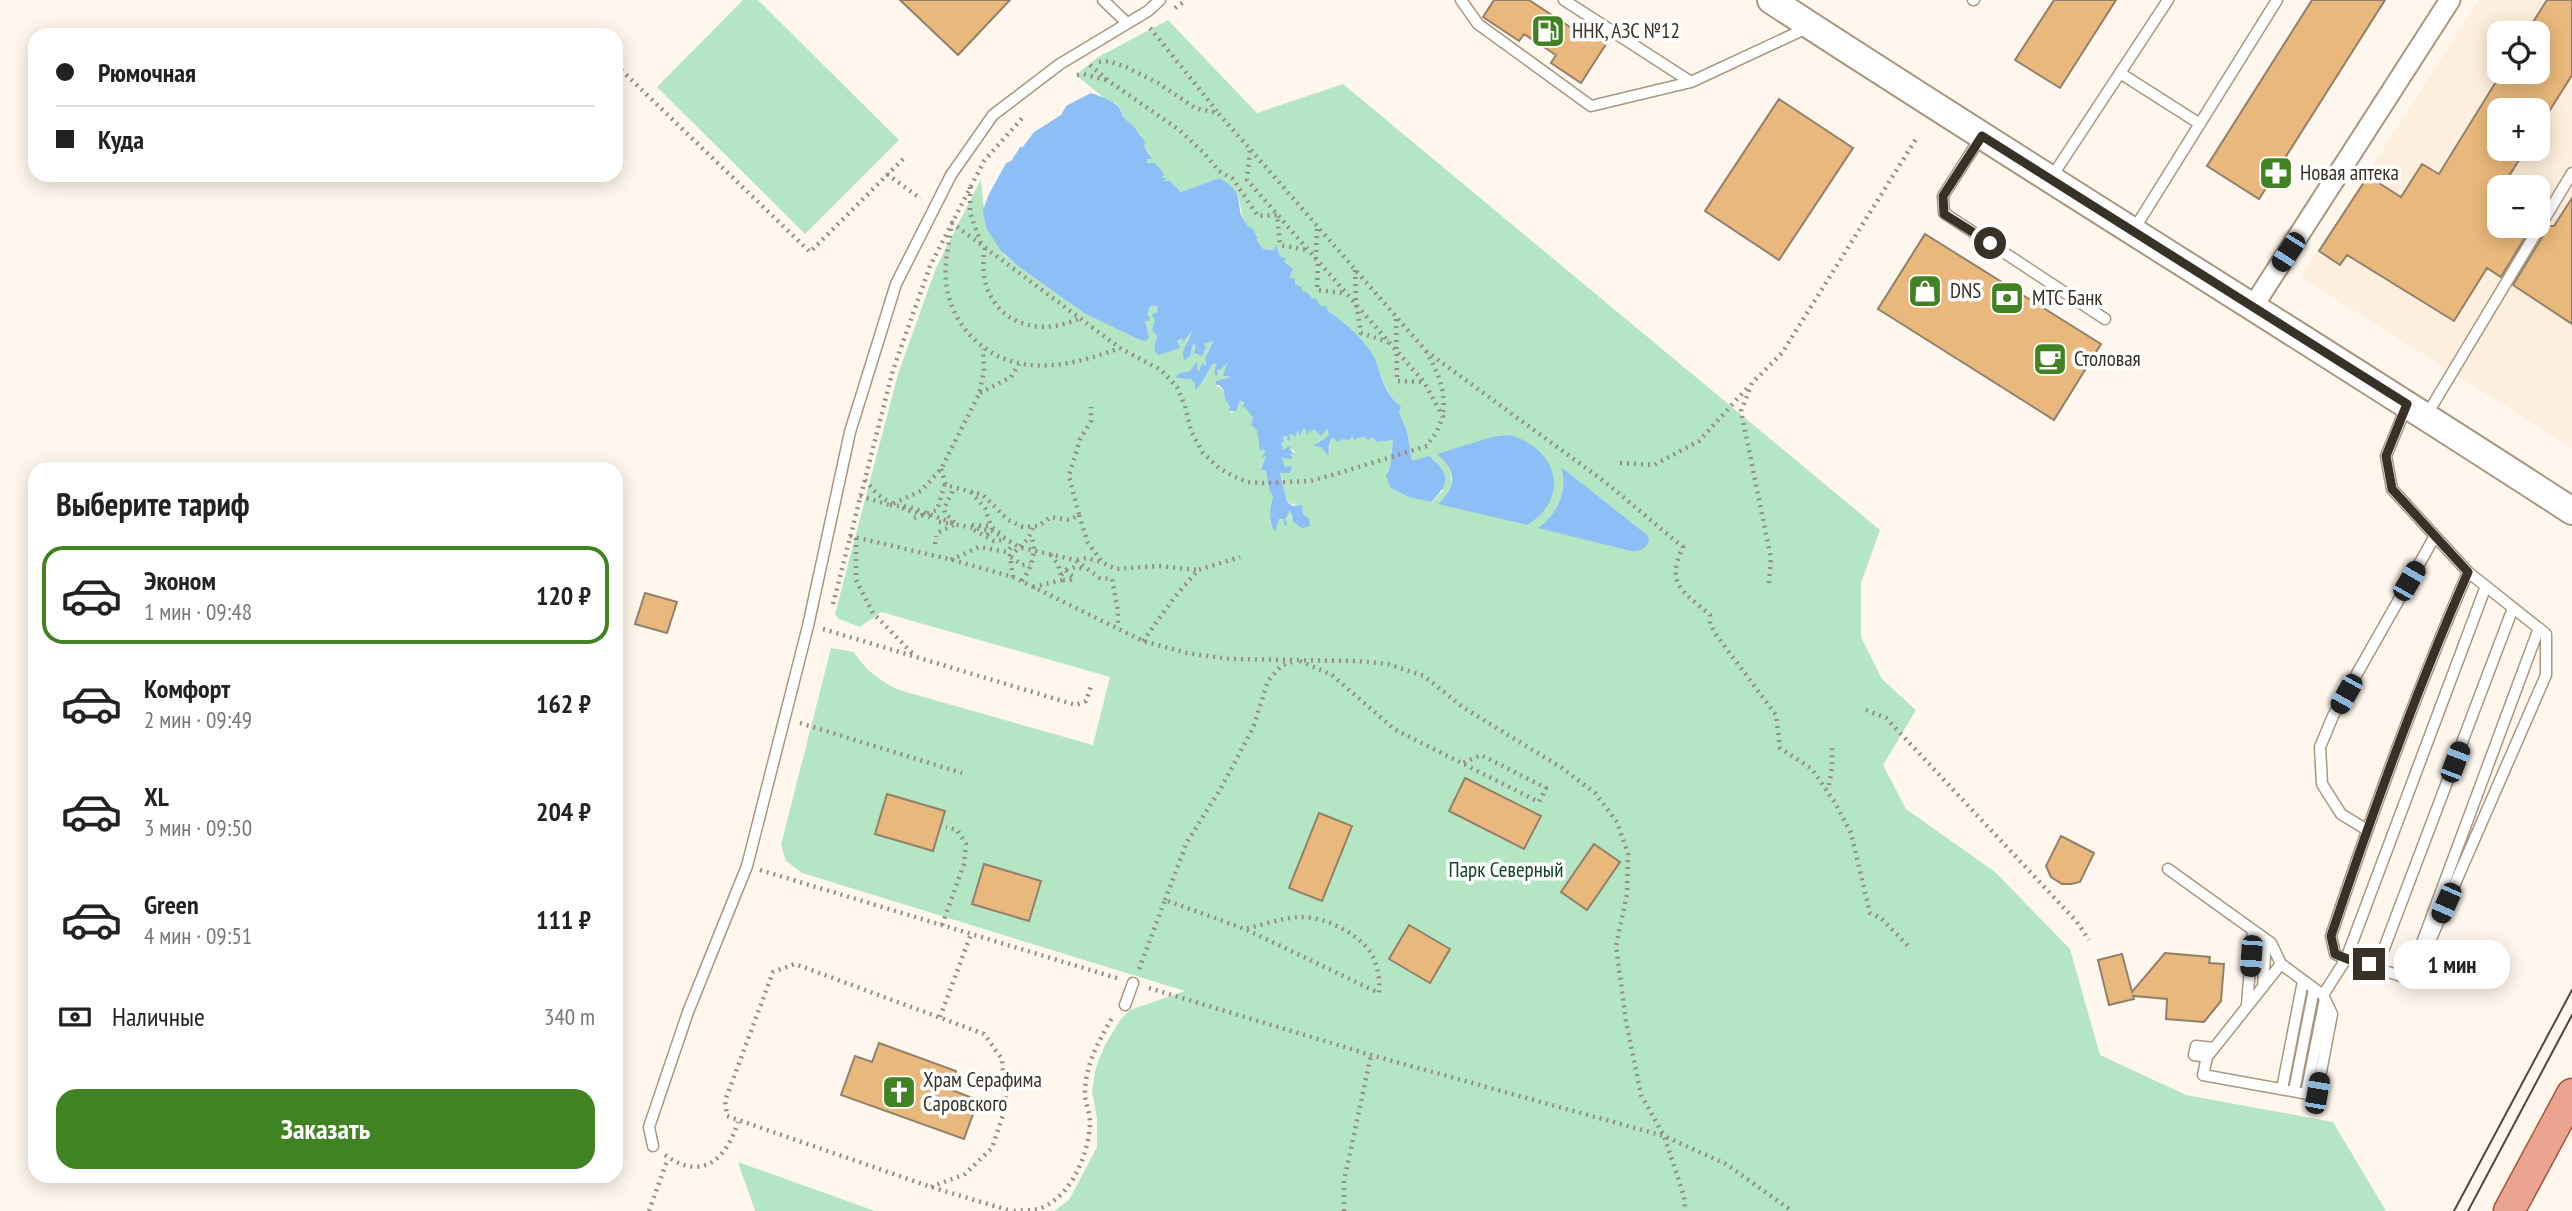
<!DOCTYPE html>
<html lang="ru">
<meta charset="utf-8">
<style>
:root{--surface:#fff;--page:#f2f2f2;--text:#222;--muted:#767676;--line:#e0e0e0;--accent:#418223}
body{margin:0;font-family:"PT Sans Narrow",sans-serif;background:var(--page);color:var(--text);height:100vh;display:flex;flex-direction:column;font-size:26px;white-space:nowrap}
*{box-sizing:border-box;margin:0}
p{font-size:23px;color:var(--muted)}
.icon{flex:none;width:38px;height:38px;fill:none;stroke:currentColor;stroke-width:2;stroke-linecap:round;stroke-linejoin:round}
.map{position:relative;flex:1;overflow:hidden}
.sheet{position:absolute;left:28px;top:462px;width:595px;height:721px;display:flex;flex-direction:column;background:var(--surface);border-radius:21px;box-shadow:0 4px 18px #0003}
.sheet>*{flex:none}
.banner{position:absolute;left:28px;top:28px;width:595px;height:154px;border-radius:21px;box-shadow:0 4px 18px #0003;display:grid;align-content:center;height:154px;padding:0 28px;background:var(--surface)}
.fabs{position:absolute;left:2487px;top:21px;display:grid;gap:14px}
.fabs a{display:grid;place-items:center;width:63px;height:63px;border-radius:14px;background:var(--surface);box-shadow:0 4px 18px #0003;font-size:35px}
.end{position:absolute;width:32px;height:32px;margin:-16px;border:9px solid #383128;background:#fff;box-shadow:0 0 0 4px #fff}
.from{border-radius:50%}
.bubble{position:absolute;height:49px;border-radius:21px;background:var(--surface);box-shadow:0 4px 18px #0003;font-size:23px;font-weight:700;line-height:49px;text-align:center}
.car{position:absolute;width:21px;height:42px;margin:-21px -10px;border-radius:9px;box-shadow:0 0 5px 2px #0007;background:linear-gradient(#222 24%,#8ab4d8 0 40%,#222 0 76%,#8ab4d8 0 86%,#222 0)}
.banner b{display:flex;align-items:center;gap:24px;height:66px;font-size:26px}
.banner b+b{border-top:2px solid var(--line)}
.banner i{width:18px;height:18px;background:var(--text)}
ul{padding:0;list-style:none}
li{display:flex;align-items:center;gap:21px;height:98px;margin:0 14px 10px;padding:0 14px;border:4px solid transparent;border-radius:21px}
li div{flex:1}
li b{display:block;font-size:26px}
li em{font-style:normal;font-weight:700}
li.active{border-color:var(--accent)}
li>.icon{width:63px;height:63px;stroke-width:1.5}
h2{padding:0 28px;font-size:32px;line-height:84px}
.pay{display:flex;align-items:center;gap:18px;height:77px;padding:0 28px;font-size:26px}
.pay p{margin-inline-start:auto}
.cta{display:flex;gap:14px;margin-top:auto;padding:14px 28px}
.cta a{flex:1;height:80px;border-radius:21px;background:var(--accent);color:#fff;font-size:28px;font-weight:700;line-height:80px;text-align:center}
.map>svg:first-child{display:block}
</style>
<div class="map">
<svg width="2572" height="1211" viewBox="0 0 2572 1211">
<rect width="100%" height="100%" fill="#fff7ed"/>
<path fill="#feeedd" fill-rule="evenodd" d="M2479 0H2572V448L2301 277ZM2499 33H2538V72H2499ZM2499 110H2538V149H2499ZM2499 187H2538V226H2499Z"/>
<path fill="#b5e6c3" fill-rule="evenodd" d="M743 0H758L899 140 805 234 657 87Z
M1168 20 1257 113 1343 84 1880 530 1861 583V637L1882 679 1916 710 1883 765 1906 809 1995 872 2070 949 2100 1055 2186 1095 2333 1122 2386 1211H1054L1069 1200 1097 1147V1119L1092 1091 1096 1067 1105 1045 1120 1020 1130 1010 1185 991 802 873 786 861 781 845 831 648 854 652C866 671 879 680 899 690L1093 745 1110 677 881 612 860 627 839 619 835 614 898 374 936 268 981 179 986 228 1005 256 1084 313 1126 331 1134 337 1146 331 1145 320 1150 305 1159 306 1155 320 1157 342 1166 351H1174L1179 338H1184V340L1192 330 1186 344 1190 349 1193 343 1196 347 1213 341 1205 357 1206 366 1198 373 1197 362 1190 371 1178 374 1191 379 1195 384V389C1208 383 1205 370 1214 363L1217 369 1227 362 1224 376 1231 378H1226L1215 385 1225 391 1227 403 1230 407 1229 411 1232 413 1240 399 1253 418 1266 456 1261 470 1266 471 1269 490 1273 497 1270 523 1279 519 1285 520 1290 509 1291 519 1306 516 1298 506 1287 502 1280 472 1289 467H1284L1282 458H1289L1295 452 1290 448 1281 450 1282 437 1292 434 1294 436 1298 429 1300 435 1303 429 1311 428 1312 432 1315 428 1318 433 1327 428 1329 435 1318 442 1325 450 1330 449V440L1333 437 1372 436 1377 442 1393 440 1390 467 1387 472 1391 488 1401 493 1431 502 1443 491 1412 462 1407 431 1399 412 1401 408C1389 397 1380 376 1375 361 1373 354 1365 345 1360 339 1344 320 1322 311 1307 292H1302L1289 277 1288 267 1280 258 1278 247 1276 246 1274 250 1263 249 1255 238 1258 237 1252 229 1245 226C1238 204 1243 189 1219 178L1181 192 1170 181H1163L1146 159 1150 154 1144 146 1140 134 1123 117 1122 111 1115 103 1104 98 1076 75 1098 57ZM1446 462 1527 525 1439 503C1453 491 1455 478 1446 462ZM1562 468 1646 545 1637 551 1539 528C1556 515 1569 489 1562 468Z
M738 1162 875 1211H755Z"/>
<path fill="#8ebef6" d="M1091 93C1104 98 1121 102 1123 117L1135 128 1145 142 1144 146 1152 159H1147L1148 163H1155L1164 174 1162 178H1167L1164 181H1170L1181 192 1219 178C1249 192 1232 209 1247 224L1246 226 1252 228 1258 238 1256 239 1263 249 1273 250 1277 245 1280 257 1286 258 1284 262 1293 269 1289 277 1295 279V284L1302 287V291L1307 292 1313 299 1315 298 1322 307 1325 305 1329 312C1343 320 1370 345 1376 361 1379 372 1387 398 1401 406L1399 412 1407 431 1412 461 1429 456C1451 475 1450 483 1431 502L1409 497 1391 488 1386 476 1390 467 1393 440 1377 442 1372 437 1368 440 1364 437 1356 438V442L1352 436 1349 440 1343 439 1337 442 1333 437 1330 441 1328 455 1321 447 1313 446 1329 435 1327 429 1321 436 1314 429 1311 433V429L1306 435V429H1303L1300 436 1298 430 1295 437 1292 434 1289 435 1291 441 1287 440 1288 436 1282 437 1284 440 1281 444 1283 447 1281 450 1291 446 1290 449 1295 455 1291 454 1292 459 1282 458 1285 467 1292 466 1290 473H1280L1287 502 1293 506 1302 505 1303 513 1309 519 1310 526 1302 528 1293 522 1290 510 1285 520 1287 524 1285 526 1283 519H1279L1275 532C1268 522 1270 507 1273 497L1269 490 1266 471 1261 470 1266 456 1262 458 1265 451 1263 449 1260 451 1257 430 1251 425 1253 418 1245 407H1242L1244 403 1240 400 1236 411H1228L1230 407 1225 399 1224 390 1219 385H1215L1216 381 1231 377 1223 376 1227 363 1220 370H1217L1218 374 1216 377 1214 371 1216 366 1214 363C1206 370 1206 383 1195 390V384L1191 379 1176 378 1178 374 1190 371 1197 361 1198 372 1203 363 1206 366 1205 358 1213 341 1204 344 1206 347 1202 356 1194 353 1196 347 1193 343 1190 356 1184 361 1183 352 1192 331 1182 343 1183 338 1177 341 1180 347 1178 349 1158 355 1154 350 1157 336 1152 330 1155 320 1152 315 1157 312 1158 306H1150L1147 315 1150 318 1149 321H1145L1149 337 1146 341 1140 340 1084 313 1018 266 1001 251 986 228 983 210 989 194 1006 163 1011 161 1021 146 1022 148 1034 132 1061 115 1066 106Z
M1508 435C1556 446 1573 497 1527 525L1438 504C1457 486 1457 471 1437 454L1492 437Z
M1561 467 1647 535 1649 541C1645 549 1640 552 1631 551L1538 528C1557 515 1569 489 1561 467Z"/>
<path fill="#e9b87c" stroke="#92806b" stroke-width="2" d="M900 0H1010L958 55Z
M1494 0H1529L1573 29 1579 21 1608 41 1581 83 1551 63 1556 55 1524 34 1519 41 1483 17Z
M2054 0H2116L2060 88 2015 60Z
M2312 0H2385L2259 199 2207 166Z
M2547 0H2572V75L2550 110H2499V149H2526L2502 187H2499V192L2489 209 2499 215V226H2532L2501 277 2487 268 2454 321 2347 255 2340 265 2319 251 2368 176 2401 197 2422 164 2439 174 2502 72H2538V33H2526Z
M1779 99 1853 148 1779 260 1705 211Z
M2572 198V324L2513 285 2549 226H2554Z
M1925 234 2101 344 2054 420 1878 309Z
M645 593 677 602 667 633 635 624Z
M1465 778 1541 816 1524 849 1449 811Z
M887 794 945 811 933 851 875 834Z
M1319 813 1352 826 1322 901 1289 888Z
M2061 836 2094 853 2080 882 2071 884H2062L2051 877 2046 866Z
M1594 844 1620 862 1587 910 1561 892Z
M984 864 1041 881 1029 921 972 904Z
M1409 925 1450 949 1430 983 1389 959Z
M2165 953 2210 957 2209 963 2224 964 2221 1001 2204 1022 2166 1019 2167 999 2133 996 2134 999 2109 1005 2098 960 2122 954 2132 992Z
M879 1043 956 1071 949 1089 978 1100 964 1139 841 1095 855 1056 872 1062Z"/>
<g fill="none" stroke-linecap="round" stroke-linejoin="round">
<g stroke="#a99781" stroke-width="13">
<path id="lane" d="M1103 0 1127 23
M1461 0 1478 24 1591 106 1691 82
M1564 0 1691 82 1807 28
M1973 0H1974
M2120 73 2200 124
M1981 137 1943 196 1944 213 2105 319
M2051 178 2168 0
M2133 231 2277 0
M2407 405 2386 456 2392 489 2468 572 2546 634V675L2413 980C2387 971 2360 965 2335 954L2331 936C2372 813 2416 692 2468 572
M2426 416 2572 173
M2367 830 2341 814 2322 784 2320 747 2333 716 2435 536
M2168 869 2271 943 2281 964
M2416 959 2539 628
M2377 967 2513 608
M2263 987 2266 940
M2323 995 2281 964 2207 1057 2203 1075 2314 1095 2317 1093 2332 1014 2323 995 2346 959 2486 586
M1125 1005 1133 983
M2247 1005 2253 930
M2207 1057 2194 1055 2196 1046 2214 1048
M2282 1089 2303 981
M2294 1091 2314 989
M2306 1094 2325 999
M653 1146 649 1127 688 1012 747 866 808 626 850 432 896 284 951 175 993 115 1060 64 1148 11 1160 0"/>
</g>
<g stroke="#a99781" stroke-width="23">
<path id="street" d="M2252 308 2450 0"/>
</g>
<g stroke="#a99781" stroke-width="30">
<path id="secondary" d="M1771 0C2036 173 2306 338 2572 511"/>
</g>
<g stroke="#a3543b" stroke-width="33">
<path id="primary" d="M2509 1211 2572 1094"/>
</g>
<path stroke="#958e84" stroke-width="4.5" stroke-dasharray="2 5" stroke-linecap="butt" d="M1175 8 1186 0
M1150 28 1217 111
M1099 62 1108 61 1126 67 1158 83 1195 108 1218 113 1250 149 1247 180 1424 382 1443 417 1437 431 1427 446 1329 476 1310 481 1264 483 1248 482 1235 477 1219 468 1203 453 1191 431 1185 406 1177 387 1161 370 1120 348 952 223C949 242 944 263 946 282 948 302 957 321 970 335 1012 380 1069 367 1120 348
M616 65 810 252 904 158
M1090 65 1110 82 1178 129 1204 153 1219 171 1233 179 1258 216 1277 215 1280 245 1307 250
M1077 75 1083 74 1106 80
M1251 150 1426 351C1438 373 1446 389 1443 414
M887 174 921 199
M970 187V213L982 246
M985 248C973 310 1027 345 1082 317
M1316 259 1317 226
M1318 264 1317 290 1345 293
M1355 270 1356 304 1361 333 1388 342
M1396 319 1397 381 1424 382
M1426 351 1605 482 1683 547C1665 585 1683 591 1710 615V624L1717 636 1776 715 1780 748 1812 769 1835 803 1851 833 1870 913 1881 918 1909 947
M980 393 1011 377 1019 364
M1620 463 1654 465 1699 441 1749 386
M941 469 946 485 983 495 1008 520 1023 527 1038 526 1051 517 1069 520 1079 515 1069 476 1080 439 1091 421V407
M865 480 877 494 892 504
M971 492 985 508 992 529 986 536
M860 496 890 505 921 491 941 469 979 394 984 371 983 349
M890 505 910 507 958 525 992 531 1019 547 1075 560 1100 578 1112 579 1118 611V628
M902 508 930 517
M1079 515 1088 543 1103 563 1116 569 1159 566 1198 570
M914 518 937 510 945 484
M939 522 952 524
M972 525 990 526 1004 536
M974 530 994 541 1005 540
M939 532 956 524 945 513 944 509 954 488
M850 536 949 559 1013 577 1143 641 1187 653 1230 659 1358 661 1388 664 1424 676 1464 708 1562 768 1595 793 1617 822 1628 854 1627 894 1616 946 1626 1021 1641 1095 1664 1136 1684 1196 1685 1211
M856 538V580L873 613 912 653
M935 544 936 536
M1011 557 1022 565 1030 564
M951 560 979 547 1007 552 1011 547 1010 543
M1077 560 1086 558 1102 562
M1066 570 1075 567 1085 569
M1061 575 1066 570 1074 578 1070 580H1062
M1013 577 1010 556 1028 539 1034 526
M1022 581C1031 568 1037 553 1032 538
M1769 583 1771 558 1741 411 1752 383 1782 353 1916 139
M1033 587 1062 580 1058 564 1050 554
M833 604 893 370 930 266 984 161 1024 116
M823 629 1076 705 1086 701 1091 686
M1143 641 1174 598 1198 570 1240 557
M1300 661 1332 675 1394 729 1539 802 1546 788 1481 755 1463 763
M1866 710 1886 718 2077 922 2089 940
M800 723 962 773
M1829 785 1832 767V746
M760 870 1120 979
M1165 900 1187 842 1221 788 1253 728 1268 681 1281 666 1292 662
M942 925 964 864 966 844 957 830 946 827
M1139 969 1165 900 1245 929 1379 993C1380 979 1378 964 1370 952 1357 932 1322 916 1299 917 1281 918 1262 925 1245 929
M1149 988 1371 1055 1664 1136 1726 1164 1792 1211
M940 1017 971 934
M665 1155C703 1182 726 1159 738 1122
M931 1187 965 1174 992 1148 1006 1106 1002 1059 984 1034 795 964 773 972 725 1101 727 1116 931 1187 1011 1211
M649 1211 668 1158
M1014 1211C1022 1210 1033 1211 1041 1208 1072 1196 1089 1153 1090 1123 1090 1112 1084 1101 1085 1091 1086 1063 1100 1038 1114 1015
M1344 1211V1181L1371 1055"/>
<use href="#lane" stroke="#fff" stroke-width="10"/>
<use href="#street" stroke="#fff" stroke-width="19"/>
<use href="#secondary" stroke="#fff" stroke-width="26"/>
<use href="#primary" stroke="#eba48f" stroke-width="30"/>
<path stroke="#4f483f" stroke-width="2" d="M2454 1211 2572 990
M2468 1211 2572 1015"/>
</g>
<g fill="none" stroke-linecap="round" stroke-linejoin="round">
<path stroke="#383128" stroke-width="9" d="M1990 243 1944 214 1943 196 1982 136 2407 404 2386 456 2392 489 2468 572C2416 691 2372 813 2331 936L2335 954 2358 963 2369 964"/>
</g>
<defs>
<g id="fuel-square" transform="scale(1.75)"><rect x="-9" y="-9" width="18" height="18" rx="4" fill="#418223" stroke="#fff"/><path d="M-5.5-6h7V0h2V4h1.3V-2.5L3-4.5l.8-.8L6-3V5H2.5V1h-1V6h-7ZM-4.2-4.7v3.2H.2V-4.7Z" fill="#fff"/></g>
<g id="pharmacy-square" transform="scale(1.75)"><rect x="-9" y="-9" width="18" height="18" rx="4" fill="#418223" stroke="#fff"/><path d="M-2-6h4v4h4v4h-4v4h-4v-4h-4v-4h4Z" fill="#fff"/></g>
<g id="shop-square" transform="scale(1.75)"><rect x="-9" y="-9" width="18" height="18" rx="4" fill="#418223" stroke="#fff"/><path d="M-5-2.5h2.3a2.7 3.5 0 0 1 5.4 0H5L5.5 6h-11ZM-1.5-2.5h3a1.5 2.3 0 0 0-3 0Z" fill="#fff"/></g>
<g id="bank-square" transform="scale(1.75)"><rect x="-9" y="-9" width="18" height="18" rx="4" fill="#418223" stroke="#fff"/><path d="M-6-4H6V4H-6ZM0-2.3a2.3 2.3 0 1 0 0 4.6a2.3 2.3 0 1 0 0-4.6Z" fill="#fff"/></g>
<g id="cafe-square" transform="scale(1.75)"><rect x="-9" y="-9" width="18" height="18" rx="4" fill="#418223" stroke="#fff"/><path d="M-5.5-4.5H6V0H3Q3 3.5 0 3.5H-2.5Q-5.5 3.5-5.5 0ZM3-3.2v2h1.7v-2ZM-6 4.5H4V6H-6Z" fill="#fff"/></g>
<g id="church-square" transform="scale(1.75)"><rect x="-9" y="-9" width="18" height="18" rx="4" fill="#418223" stroke="#fff"/><path d="M-1.2-6h2.4v3.5h3.3v2.4h-3.3V6h-2.4V-.1h-3.3v-2.4h3.3Z" fill="#fff"/></g>
</defs>
<g fill-rule="evenodd">
<use href="#fuel-square" x="1548" y="31"/>
<use href="#pharmacy-square" x="2276" y="173"/>
<use href="#shop-square" x="1925" y="291"/>
<use href="#bank-square" x="2007" y="298"/>
<use href="#cafe-square" x="2050" y="359"/>
<use href="#church-square" x="899" y="1092"/>
</g>
<g text-anchor="middle" stroke-width="7" stroke-linejoin="round" paint-order="stroke">
<g font-size="21" fill="#383128" stroke="#fff" text-anchor="start">
<text x="1572" y="38">ННК, АЗС №12</text>
<text x="2300" y="180">Новая аптека</text>
<text x="1950" y="298">DNS</text>
<text x="2032" y="305">МТС Банк</text>
<text x="2074" y="366">Столовая</text>
<text x="923" y="1087">Храм Серафима<tspan x="923" dy="24">Саровского</tspan></text>
</g>
<g font-size="21" fill="#0e4324" stroke="#fff">
<text x="1506" y="877">Парк Северный</text>
</g>
</g>
</svg>
<div class="fabs">
<a><svg class="icon" aria-label="locate" viewBox="0 0 24 24"><circle cx="12" cy="12" r="6"/><path d="M12 2v4M12 18v4M2 12h4M18 12h4"/></svg></a>
<a>+</a>
<a>−</a>
</div>
<i class="end from" style="left:1990px;top:243px"></i>
<i class="end" style="left:2369px;top:964px"></i>
<div class="bubble" style="left:2394px;top:940px;width:116px">1 мин</div>
<i class="car" style="left:2288px;top:252px;rotate:213deg"></i>
<i class="car" style="left:2409px;top:581px;rotate:30deg"></i>
<i class="car" style="left:2346px;top:694px;rotate:209deg"></i>
<i class="car" style="left:2455px;top:762px;rotate:21deg"></i>
<i class="car" style="left:2446px;top:903px;rotate:204deg"></i>
<i class="car" style="left:2251px;top:956px;rotate:184deg"></i>
<i class="car" style="left:2317px;top:1093px;rotate:10deg"></i>
<div class="banner">
<b><i class="from"></i>Рюмочная</b>
<b><i></i>Куда</b>
</div>
<section class="sheet">
<h2>Выберите тариф</h2>
<ul>
<li class="active"><svg class="icon" aria-label="car" viewBox="0 0 24 24"><path d="M5 17H2v-5l4-1 3-4h7l3 4 3 1v5h-3M9 17h6M6 11h13"/><circle cx="7" cy="17" r="2"/><circle cx="17" cy="17" r="2"/></svg><div><b>Эконом</b><p>1 мин · 09:48</p></div><em>120 ₽</em></li>
<li><svg class="icon" aria-label="car" viewBox="0 0 24 24"><path d="M5 17H2v-5l4-1 3-4h7l3 4 3 1v5h-3M9 17h6M6 11h13"/><circle cx="7" cy="17" r="2"/><circle cx="17" cy="17" r="2"/></svg><div><b>Комфорт</b><p>2 мин · 09:49</p></div><em>162 ₽</em></li>
<li><svg class="icon" aria-label="car" viewBox="0 0 24 24"><path d="M5 17H2v-5l4-1 3-4h7l3 4 3 1v5h-3M9 17h6M6 11h13"/><circle cx="7" cy="17" r="2"/><circle cx="17" cy="17" r="2"/></svg><div><b>XL</b><p>3 мин · 09:50</p></div><em>204 ₽</em></li>
<li><svg class="icon" aria-label="car" viewBox="0 0 24 24"><path d="M5 17H2v-5l4-1 3-4h7l3 4 3 1v5h-3M9 17h6M6 11h13"/><circle cx="7" cy="17" r="2"/><circle cx="17" cy="17" r="2"/></svg><div><b>Green</b><p>4 мин · 09:51</p></div><em>111 ₽</em></li>
</ul>
<div class="pay"><svg class="icon" aria-label="cash" viewBox="0 0 24 24"><path d="M3 7h18v10H3z"/><circle cx="12" cy="12" r="2"/></svg>Наличные<p>340 m</p></div>
<div class="cta"><a>Заказать</a></div>
</section>
</div>
